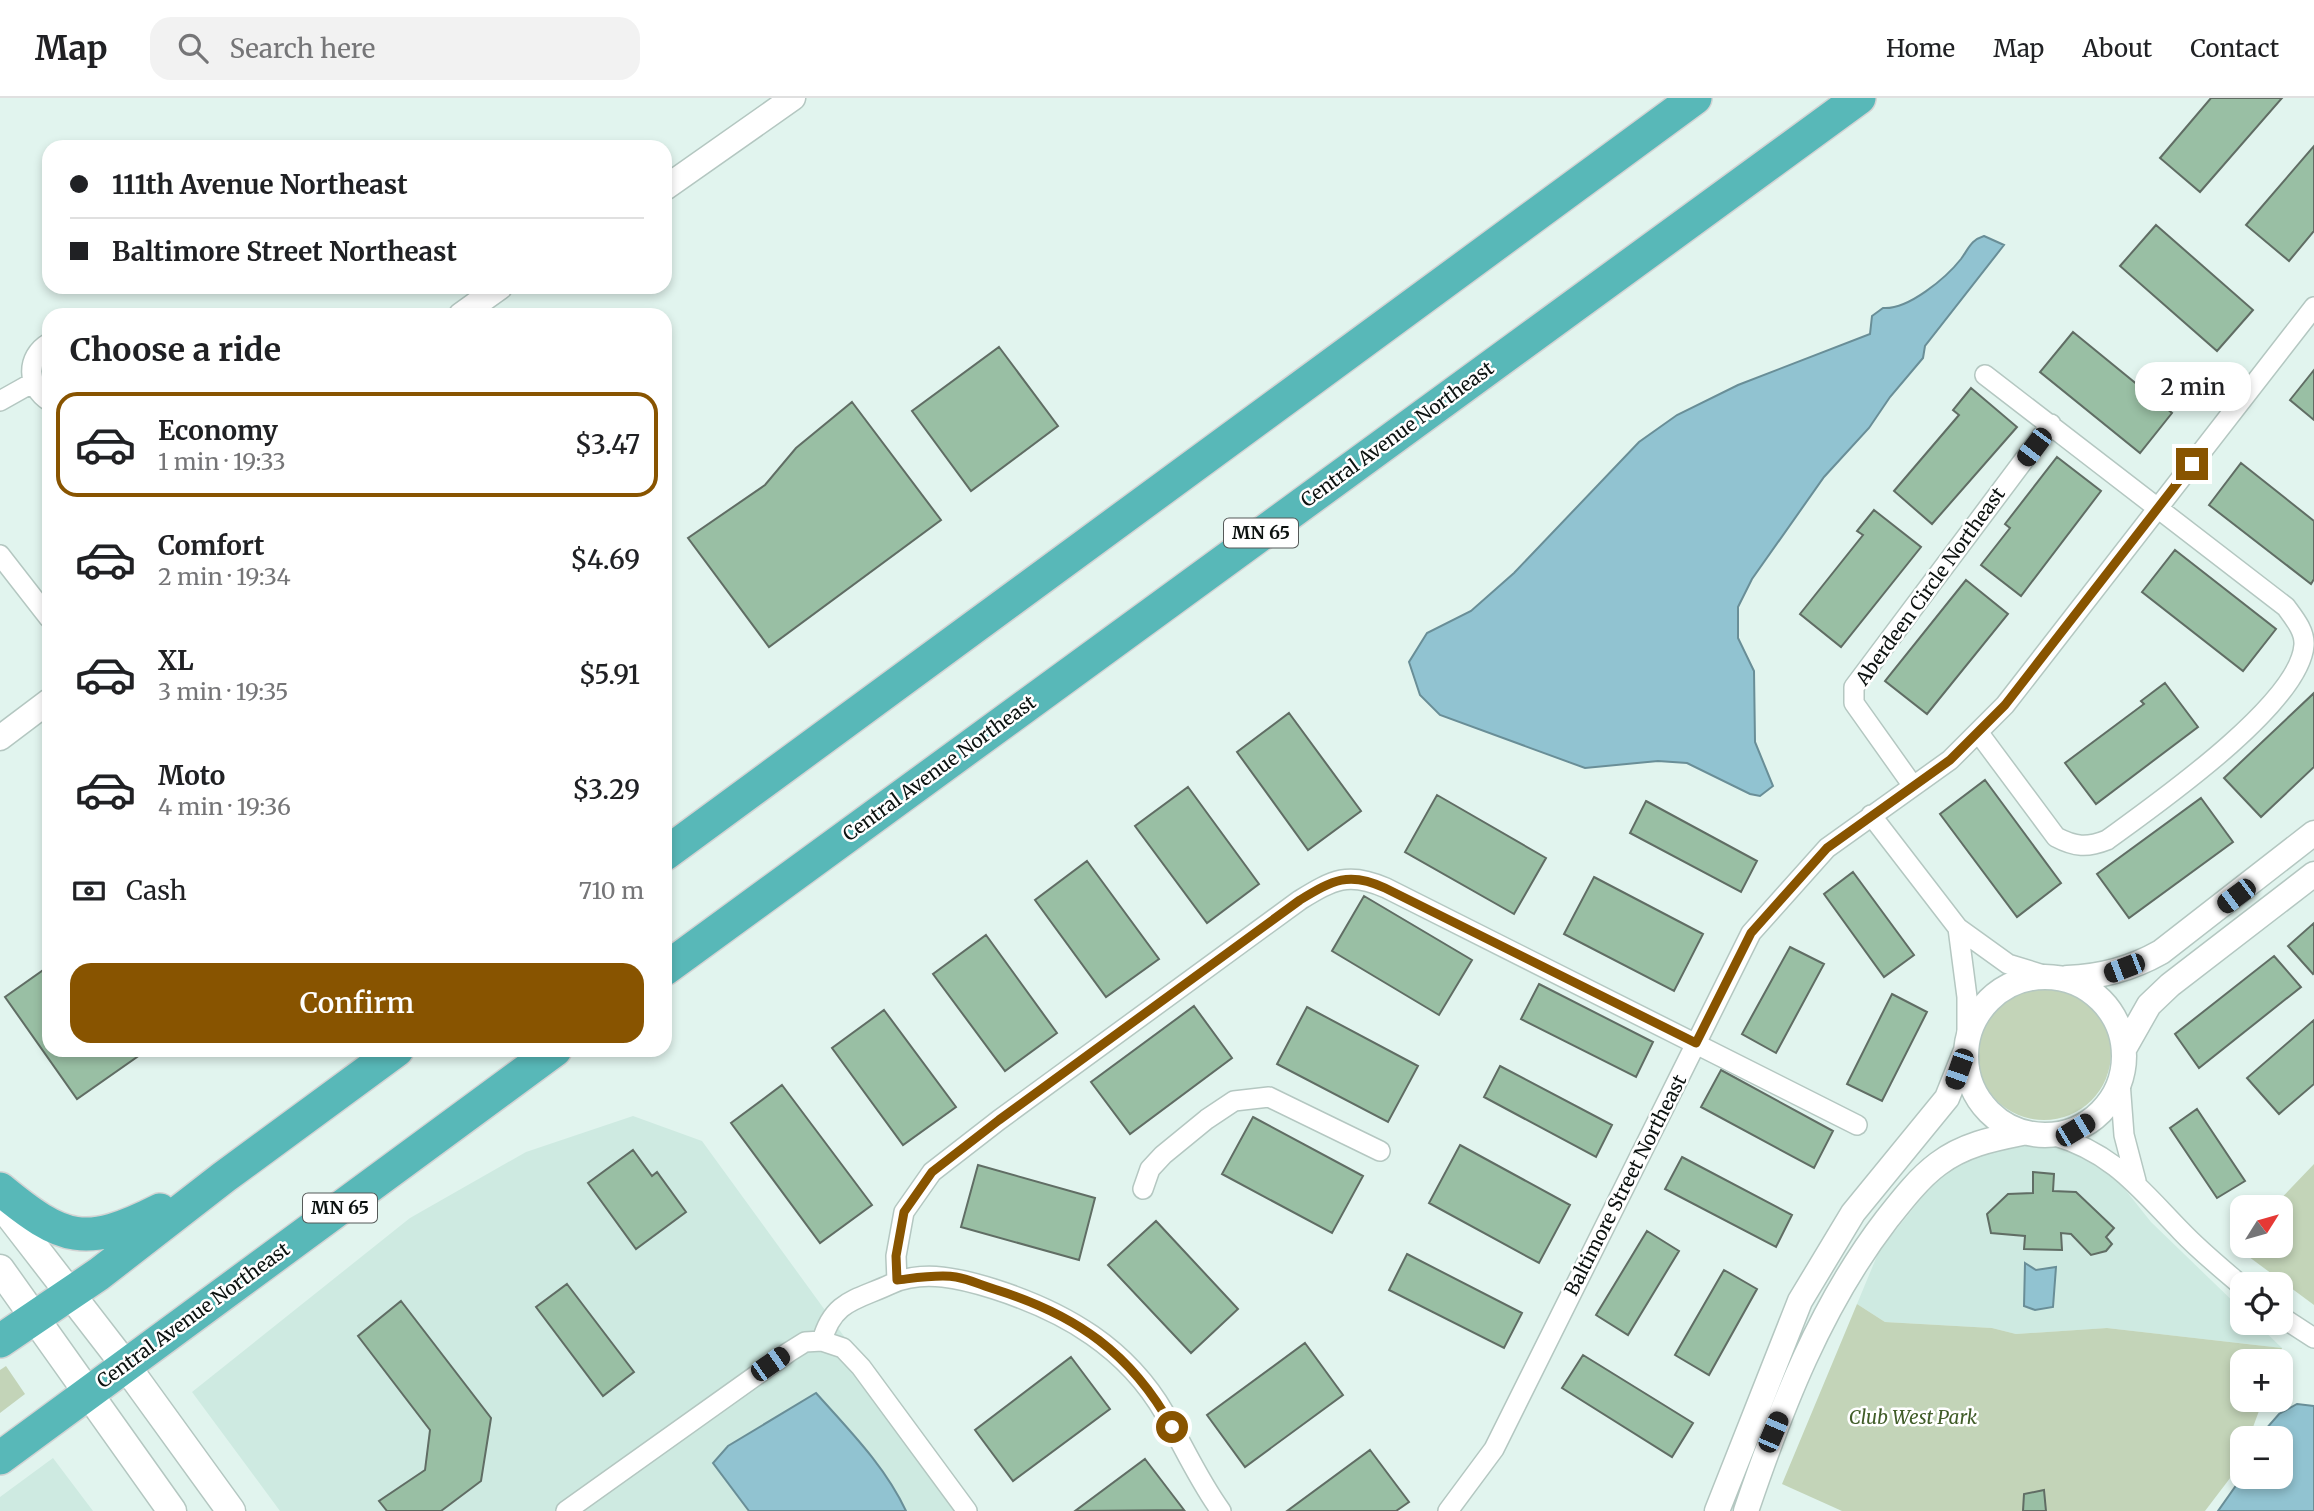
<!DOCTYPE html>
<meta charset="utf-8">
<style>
:root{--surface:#fff;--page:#f2f2f2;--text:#202124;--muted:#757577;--line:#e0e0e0;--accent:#885400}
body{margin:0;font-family:Merriweather,serif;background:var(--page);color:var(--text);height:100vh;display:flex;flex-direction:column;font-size:26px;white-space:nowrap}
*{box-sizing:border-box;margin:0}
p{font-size:23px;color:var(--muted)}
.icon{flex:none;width:38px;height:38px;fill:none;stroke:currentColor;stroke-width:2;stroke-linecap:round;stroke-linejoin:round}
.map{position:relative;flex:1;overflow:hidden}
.side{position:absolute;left:42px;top:210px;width:630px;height:749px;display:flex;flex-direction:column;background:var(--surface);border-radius:21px;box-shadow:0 4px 10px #0003}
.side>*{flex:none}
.hud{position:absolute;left:42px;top:42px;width:630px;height:154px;border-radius:21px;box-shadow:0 4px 10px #0003;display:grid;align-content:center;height:154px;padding:0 28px;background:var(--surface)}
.needle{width:46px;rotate:53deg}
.controls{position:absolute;left:2230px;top:1097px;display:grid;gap:14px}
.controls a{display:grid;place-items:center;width:63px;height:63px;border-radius:14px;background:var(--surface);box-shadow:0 4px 10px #0003;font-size:35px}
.end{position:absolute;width:32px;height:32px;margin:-16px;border:9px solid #885400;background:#fff;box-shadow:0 0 0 4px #fff}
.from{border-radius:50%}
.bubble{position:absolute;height:49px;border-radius:21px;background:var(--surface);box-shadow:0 4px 10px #0003;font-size:23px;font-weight:600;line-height:49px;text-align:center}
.car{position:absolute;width:21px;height:42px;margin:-21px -10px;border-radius:9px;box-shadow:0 0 5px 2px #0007;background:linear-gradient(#222 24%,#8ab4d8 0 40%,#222 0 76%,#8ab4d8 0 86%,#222 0)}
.hud b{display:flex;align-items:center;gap:24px;height:66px;font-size:26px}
.hud b+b{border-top:2px solid var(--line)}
.hud i{width:18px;height:18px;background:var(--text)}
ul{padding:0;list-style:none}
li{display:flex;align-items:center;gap:21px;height:105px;margin:0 14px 10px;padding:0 14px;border:4px solid transparent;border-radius:21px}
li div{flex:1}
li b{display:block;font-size:26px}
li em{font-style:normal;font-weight:600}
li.on{border-color:var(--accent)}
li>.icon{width:63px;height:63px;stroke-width:1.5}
h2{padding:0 28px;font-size:32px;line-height:84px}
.pay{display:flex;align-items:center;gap:18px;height:77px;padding:0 28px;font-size:26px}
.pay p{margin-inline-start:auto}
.primary-button{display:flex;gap:14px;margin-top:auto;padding:14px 28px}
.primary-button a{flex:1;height:80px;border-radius:21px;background:var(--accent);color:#fff;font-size:28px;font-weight:600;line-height:80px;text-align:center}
header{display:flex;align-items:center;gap:42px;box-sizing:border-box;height:98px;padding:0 35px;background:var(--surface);border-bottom:2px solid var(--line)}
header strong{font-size:33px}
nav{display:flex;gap:38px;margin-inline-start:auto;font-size:24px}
.search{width:490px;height:63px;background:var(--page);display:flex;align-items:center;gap:18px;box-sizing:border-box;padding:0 24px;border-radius:21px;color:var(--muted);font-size:26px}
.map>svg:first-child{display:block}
</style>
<header>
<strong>Map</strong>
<div class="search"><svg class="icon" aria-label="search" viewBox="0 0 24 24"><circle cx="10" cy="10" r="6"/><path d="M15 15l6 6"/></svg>Search here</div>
<nav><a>Home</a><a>Map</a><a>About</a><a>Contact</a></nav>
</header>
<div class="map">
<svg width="2314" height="1413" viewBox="0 0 2314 1413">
<rect width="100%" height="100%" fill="#e1f4ee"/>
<path fill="#ceeae1" d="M633 1018 702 1043 971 1413H280L192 1294 410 1120 526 1054Z
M2038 1042 2075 1053 2103 1071 2123 1089 2151 1124 2242 1212V1225H2256L2282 1250 2107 1230 2016 1236 1992 1230 1885 1224 1857 1206 1879 1153 1944 1072 2000 1045Z
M53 1360 93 1413H0V1399Z"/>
<path fill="#c3d4b8" d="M1977 955a67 67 0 1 1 134 0a67 67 0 1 1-134 0Z
M2314 1066V1207L2241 1153 2238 1147 2242 1142V1148H2280V1110L2273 1109Z
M1857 1206 1885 1224 1992 1230 2016 1236 2107 1230 2282 1250 2277 1263 2242 1264V1302H2263L2249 1340H2242L2240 1367 2205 1413H1842L1782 1386Z
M6 1268 25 1296 0 1315V1272Z"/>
<path fill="#91c3d1" stroke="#698e97" stroke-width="2" d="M1984 138 2004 147 1925 248 1923 260 1890 299 1869 330 1824 379 1752 481 1738 509V540L1754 573 1755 644 1773 688 1760 698 1750 696 1687 665 1658 663 1585 670 1440 617 1420 597 1409 564 1427 535 1471 513 1514 475 1639 344 1677 317 1738 287 1870 236 1872 218 1883 210C1908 212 1946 180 1961 161 1969 150 1971 142 1984 138Z
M2025 1165 2036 1172 2056 1169 2053 1209 2035 1212 2024 1208Z
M816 1295C849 1332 885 1368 906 1413H749L713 1365 728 1348Z
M2297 1306 2314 1308V1413H2218L2242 1379H2280V1340H2258L2279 1316Z"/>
<path fill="#99bfa4" stroke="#606d64" stroke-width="2" d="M2211 0H2282L2200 94 2160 60Z
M2314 48V133L2289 163 2246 127Z
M2156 127 2253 212 2217 253 2120 168Z
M2073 234 2172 315 2140 355 2040 274Z
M999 249 1058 328 971 393 912 313Z
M2314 272V322L2290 302Z
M1971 290 2017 329 1932 426 1894 393 1959 317 1953 312Z
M852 304 941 422 769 549 688 440 765 387 796 350Z
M2057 359 2101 393 2021 498 1981 467 2010 430 2005 426Z
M2241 365 2314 423V481L2311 486 2209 407Z
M1874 412 1921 449 1841 549 1800 516 1863 437 1857 433Z
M2175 452 2276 531 2243 573 2142 494Z
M1966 482 2008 516 1927 616 1885 583Z
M2165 585 2198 629 2096 706 2065 665 2144 606 2141 603Z
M2314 595V669L2261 719 2224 680Z
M1289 615 1361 713 1308 752 1237 654Z
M1985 682 2061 785 2017 819 1940 716Z
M1188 689 1259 786 1207 825 1135 728Z
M1437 697 1546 760 1514 816 1405 754Z
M2201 700 2233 744 2129 820 2097 776Z
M1646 703 1757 763 1741 794 1630 735Z
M1087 763 1159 861 1106 899 1035 802Z
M1853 774 1914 857 1884 879 1824 796Z
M1594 779 1703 836 1674 893 1564 836Z
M1364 798 1472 862 1439 917 1332 853Z
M2314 825V875L2313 876 2288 848Z
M986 837 1057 935 1005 973 933 876Z
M1790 849 1824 866 1776 955 1742 936Z
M2274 858 2301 889 2199 970 2175 936Z
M49 868V952H147L77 1001 5 899Z
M1539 886 1653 944 1636 979 1521 921Z
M1892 896 1927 914 1882 1003 1847 986Z
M1194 908 1232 960 1130 1036 1091 984Z
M1307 909 1418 968 1388 1024 1277 966Z
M884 912 956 1009 903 1047 832 950Z
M2314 922V986L2279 1016 2247 980Z
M1500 968 1612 1027 1596 1059 1484 999Z
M1721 972 1833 1033 1814 1070 1701 1009Z
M782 987 872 1107 820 1145 731 1025Z
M2197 1011 2245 1083 2217 1100 2170 1030Z
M1253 1019 1363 1078 1332 1135 1222 1076Z
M1460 1047 1570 1107 1539 1165 1429 1105Z
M633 1052 652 1078 657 1074 686 1114 636 1151 588 1085Z
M1682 1059 1792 1117 1776 1149 1665 1091Z
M978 1067 1095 1100 1079 1162 961 1129Z
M2033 1074 2054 1076 2053 1093 2076 1094 2114 1130 2106 1139 2112 1146 2106 1153 2091 1157 2071 1136 2061 1135 2062 1152 2024 1151 2025 1138 1991 1135 1987 1116 2008 1096 2033 1095Z
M1156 1123 1238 1211 1191 1255 1108 1167Z
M1647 1133 1679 1153 1628 1237 1596 1217Z
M1407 1156 1522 1215 1504 1250 1389 1192Z
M1724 1172 1757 1191 1709 1277 1675 1257Z
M567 1186 634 1274 603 1298 536 1209Z
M401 1203 491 1320 481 1383 441 1413H387L379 1403 425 1372 430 1332 358 1238Z
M1305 1245 1343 1297 1245 1369 1207 1317Z
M1583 1257 1693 1325 1672 1359 1562 1290Z
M1071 1259 1110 1311 1013 1383 975 1332Z
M1370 1352 1409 1404 1396 1413H1287Z
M1145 1361 1184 1412 1075 1413Z
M2044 1392 2046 1413H2023L2024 1396Z"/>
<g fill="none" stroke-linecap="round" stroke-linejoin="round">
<g stroke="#b4c7c1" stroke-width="22">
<path id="minor" d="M49 245C25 259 27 289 49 303
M0 303 32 285
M0 457 49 520
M1978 634 2056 739C2075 749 2087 750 2107 742 2155 707 2300 606 2304 547 2305 533 2294 520 2286 509L1985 277
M1913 688 1854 605V589L2051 326
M1871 717 1958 830 2008 866 2050 879
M1958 830 1967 899V938
M2120 984 2124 1037 2136 1083
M2052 1037C2114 1055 2139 1090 2181 1133 2200 1153 2221 1170 2242 1188
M1143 1091 1150 1071 1163 1057 1207 1021 1234 1003 1269 999 1380 1053
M897 1183 896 1158 904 1114 932 1074 999 1022 1300 802C1333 782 1348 773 1386 790L1857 1027
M2280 1218 2314 1240
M822 1243 843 1250 861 1269 967 1413
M566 1413 789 1254 805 1244 822 1243C833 1202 857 1202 891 1186 924 1171 962 1181 994 1191 1066 1214 1127 1250 1165 1316 1184 1349 1199 1383 1221 1413
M1448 1413 1494 1351 1751 835 1827 750 1950 662 2005 607 2314 209"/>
</g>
<g stroke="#b4c7c1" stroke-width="27">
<path id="tertiary" d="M665 90 793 0
M461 217 500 189
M0 640 49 603
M1966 958a79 79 0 1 1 158 0a79 79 0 1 1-158 0Z
M2067 880C2101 879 2131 871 2161 854L2314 735
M2124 951 2149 907 2170 887 2314 776
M1717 1413 1800 1203 1853 1115 1947 1000 1965 955
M1746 1413C1781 1310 1820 1208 1887 1121 1902 1102 1919 1080 1938 1066 1963 1047 1992 1041 2022 1035"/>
</g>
<g stroke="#b4c7c1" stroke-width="31">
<path id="secondary" d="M0 1105 126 1268 231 1413
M0 1171 172 1413"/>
</g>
<g stroke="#d3d4d4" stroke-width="36">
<path id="trunk" d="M665 756 1695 0
M665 871 1859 0
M0 1091C63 1143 85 1150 160 1112
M0 1243 99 1176 224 1079 397 952
M0 1360 555 952"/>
</g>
<use href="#minor" stroke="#fff" stroke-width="19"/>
<use href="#tertiary" stroke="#fff" stroke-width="24"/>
<use href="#secondary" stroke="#fff" stroke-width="28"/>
<use href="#trunk" stroke="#58b8b8" stroke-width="33"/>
</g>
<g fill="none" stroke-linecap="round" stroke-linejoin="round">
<path stroke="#885400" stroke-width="9" d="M1172 1329C1131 1255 1076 1217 997 1192 983 1188 969 1181 956 1179 939 1176 915 1180 897 1182L896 1158 904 1114 932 1074 999 1022 1300 802C1333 782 1349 773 1385 790L1696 945 1751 835 1827 750 1950 662 2005 607 2192 366"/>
</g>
<g text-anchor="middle" stroke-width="5" stroke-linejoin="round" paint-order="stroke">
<g fill="#fff" stroke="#555958" stroke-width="2">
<rect x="1224" y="420.5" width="74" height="29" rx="5"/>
<rect x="303" y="1095.5" width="74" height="29" rx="5"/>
</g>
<g font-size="18" font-weight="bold" fill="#0c1210">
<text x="1261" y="441">MN 65</text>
<text x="340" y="1116">MN 65</text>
</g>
<g font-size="19" fill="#0c1210" stroke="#fff">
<text transform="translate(1397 336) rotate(-36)" y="7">Central Avenue Northeast</text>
<text transform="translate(1930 488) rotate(-54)" y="7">Aberdeen Circle Northeast</text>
<text transform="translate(939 670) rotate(-36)" y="7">Central Avenue Northeast</text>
<text transform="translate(1625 1087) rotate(-63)" y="7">Baltimore Street Northeast</text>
<text transform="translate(193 1217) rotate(-36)" y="7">Central Avenue Northeast</text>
</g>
<g font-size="19" font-style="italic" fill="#415d29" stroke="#fff">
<text x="1913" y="1326">Club West Park</text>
</g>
</g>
</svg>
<div class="controls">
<a><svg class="needle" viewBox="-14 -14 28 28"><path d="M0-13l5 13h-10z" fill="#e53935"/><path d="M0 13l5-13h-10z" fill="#757577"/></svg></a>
<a><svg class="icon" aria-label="locate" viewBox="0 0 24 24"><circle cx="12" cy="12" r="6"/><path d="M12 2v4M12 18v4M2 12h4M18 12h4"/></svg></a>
<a>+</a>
<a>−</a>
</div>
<i class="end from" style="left:1172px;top:1329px"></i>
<i class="end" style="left:2192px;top:366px"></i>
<div class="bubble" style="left:2135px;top:264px;width:116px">2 min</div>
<i class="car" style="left:2034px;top:349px;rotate:217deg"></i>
<i class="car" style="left:2236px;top:798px;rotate:233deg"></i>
<i class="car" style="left:2124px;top:870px;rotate:249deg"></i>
<i class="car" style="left:1959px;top:971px;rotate:199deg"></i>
<i class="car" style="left:2075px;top:1032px;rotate:59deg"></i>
<i class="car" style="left:770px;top:1266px;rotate:55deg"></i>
<i class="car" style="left:1773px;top:1334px;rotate:23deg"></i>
<div class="hud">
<b><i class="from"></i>111th Avenue Northeast</b>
<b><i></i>Baltimore Street Northeast</b>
</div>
<section class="side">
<h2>Choose a ride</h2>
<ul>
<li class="on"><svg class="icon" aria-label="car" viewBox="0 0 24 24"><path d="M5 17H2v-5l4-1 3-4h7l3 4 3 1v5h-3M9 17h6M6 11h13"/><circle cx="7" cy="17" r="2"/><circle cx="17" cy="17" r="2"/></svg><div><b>Economy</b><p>1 min · 19:33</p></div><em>$3.47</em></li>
<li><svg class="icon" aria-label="car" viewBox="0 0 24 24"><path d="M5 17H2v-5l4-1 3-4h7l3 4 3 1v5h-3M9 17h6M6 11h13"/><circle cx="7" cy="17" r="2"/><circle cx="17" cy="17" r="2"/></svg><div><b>Comfort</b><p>2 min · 19:34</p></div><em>$4.69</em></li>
<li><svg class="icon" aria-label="car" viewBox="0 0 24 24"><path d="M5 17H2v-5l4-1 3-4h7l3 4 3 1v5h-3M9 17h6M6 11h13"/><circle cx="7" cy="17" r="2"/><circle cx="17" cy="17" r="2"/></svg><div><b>XL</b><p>3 min · 19:35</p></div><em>$5.91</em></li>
<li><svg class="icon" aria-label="car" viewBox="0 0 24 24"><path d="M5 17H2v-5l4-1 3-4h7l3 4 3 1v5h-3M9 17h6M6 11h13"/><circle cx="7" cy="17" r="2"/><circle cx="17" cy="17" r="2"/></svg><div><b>Moto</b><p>4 min · 19:36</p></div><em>$3.29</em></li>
</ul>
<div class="pay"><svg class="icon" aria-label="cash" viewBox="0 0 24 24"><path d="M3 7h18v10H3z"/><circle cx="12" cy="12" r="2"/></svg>Cash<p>710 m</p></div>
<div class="primary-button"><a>Confirm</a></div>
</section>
</div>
